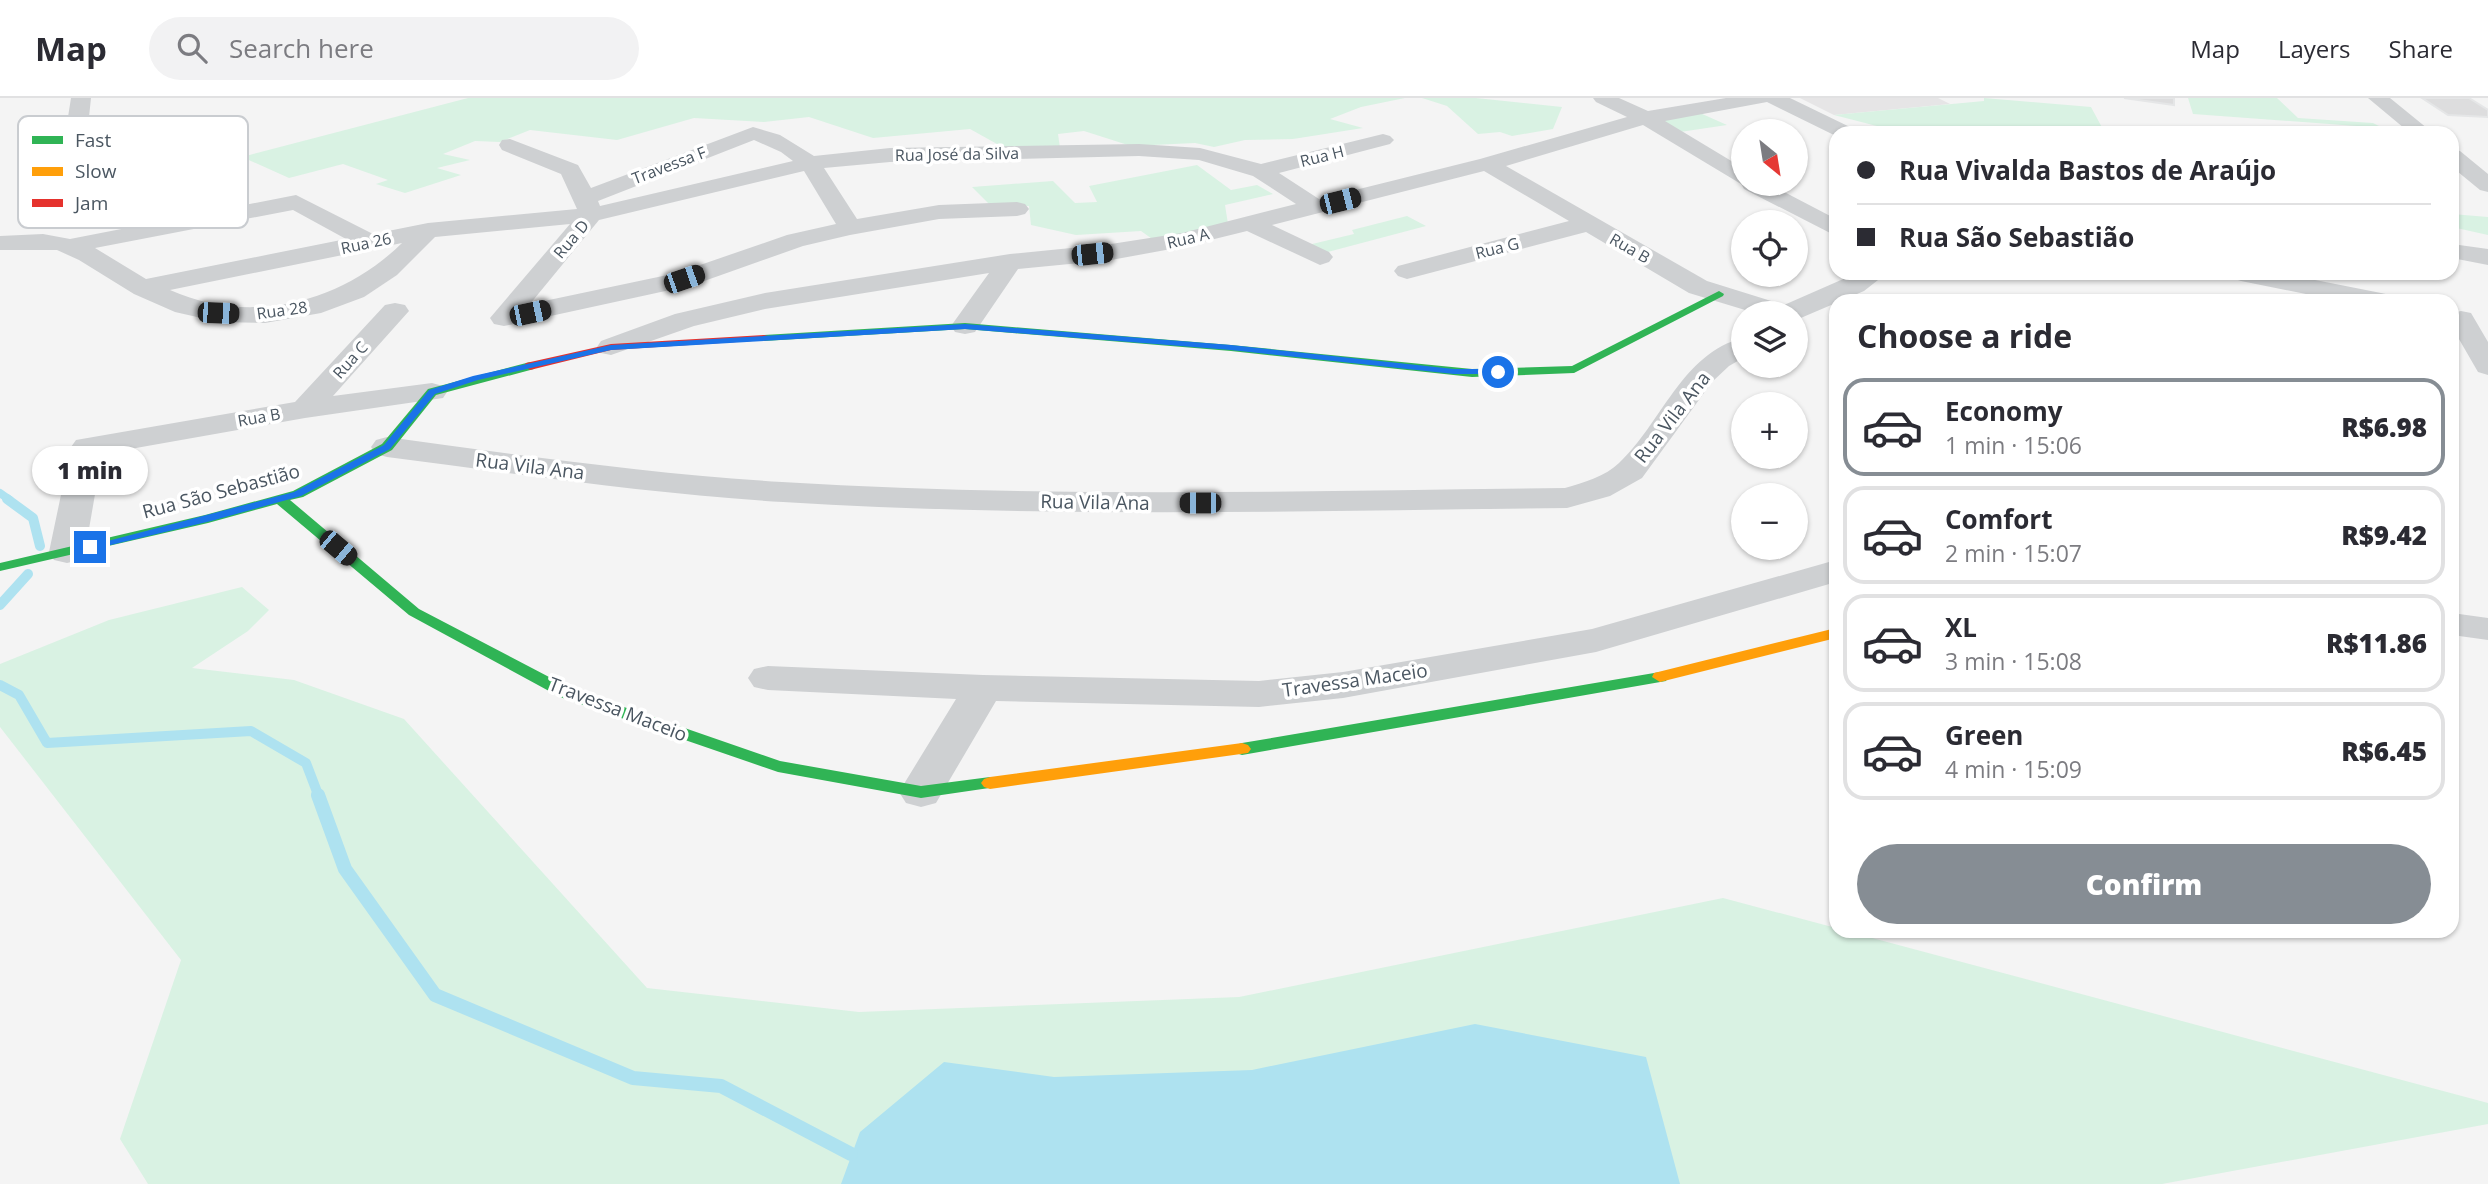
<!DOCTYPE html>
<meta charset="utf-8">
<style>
:root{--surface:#fff;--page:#f2f2f3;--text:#2b2b33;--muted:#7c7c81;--line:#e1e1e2;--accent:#868d94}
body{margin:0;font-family:"Open Sans",sans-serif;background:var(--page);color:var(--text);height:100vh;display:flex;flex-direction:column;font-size:26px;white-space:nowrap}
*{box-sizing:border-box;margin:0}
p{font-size:23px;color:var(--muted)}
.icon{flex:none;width:38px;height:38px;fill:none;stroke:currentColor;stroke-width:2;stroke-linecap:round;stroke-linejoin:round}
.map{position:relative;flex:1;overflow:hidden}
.sheet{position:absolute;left:1829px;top:196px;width:630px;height:644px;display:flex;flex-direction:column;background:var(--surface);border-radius:21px;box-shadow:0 2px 5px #0004}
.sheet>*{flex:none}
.top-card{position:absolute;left:1829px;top:28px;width:630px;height:154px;border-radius:21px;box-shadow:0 2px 5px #0004;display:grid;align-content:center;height:154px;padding:0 28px;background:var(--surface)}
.needle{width:46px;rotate:150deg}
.buttons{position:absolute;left:1731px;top:21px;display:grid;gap:14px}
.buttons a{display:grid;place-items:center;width:77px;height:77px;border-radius:50%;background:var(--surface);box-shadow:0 2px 5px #0004;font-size:35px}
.end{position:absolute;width:32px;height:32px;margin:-16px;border:9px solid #1a73e8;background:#fff;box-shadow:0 0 0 4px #fff}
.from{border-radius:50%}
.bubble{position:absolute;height:49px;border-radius:24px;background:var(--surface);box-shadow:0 2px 5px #0004;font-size:23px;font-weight:800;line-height:49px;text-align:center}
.car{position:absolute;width:21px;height:42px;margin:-21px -10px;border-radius:9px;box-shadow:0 0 5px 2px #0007;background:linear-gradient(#222 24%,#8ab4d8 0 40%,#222 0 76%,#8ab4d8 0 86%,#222 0)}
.top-card b{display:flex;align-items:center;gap:24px;height:66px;font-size:26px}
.top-card b+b{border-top:2px solid var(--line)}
.top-card i{width:18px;height:18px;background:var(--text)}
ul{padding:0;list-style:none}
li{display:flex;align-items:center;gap:21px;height:98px;margin:0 14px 10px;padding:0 14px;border:4px solid var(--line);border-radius:21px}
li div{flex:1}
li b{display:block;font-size:26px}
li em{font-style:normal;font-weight:800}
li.selected{border-color:var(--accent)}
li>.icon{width:63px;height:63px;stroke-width:1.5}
h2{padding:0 28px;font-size:32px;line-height:84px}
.cta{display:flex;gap:14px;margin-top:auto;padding:14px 28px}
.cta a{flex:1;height:80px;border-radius:42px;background:var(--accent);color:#fff;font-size:28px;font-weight:800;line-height:80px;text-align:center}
header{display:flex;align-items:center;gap:42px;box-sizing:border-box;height:98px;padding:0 35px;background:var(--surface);border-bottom:2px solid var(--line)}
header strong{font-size:33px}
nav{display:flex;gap:38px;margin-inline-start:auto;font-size:24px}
.search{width:490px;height:63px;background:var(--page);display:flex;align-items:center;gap:18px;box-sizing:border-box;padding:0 24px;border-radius:38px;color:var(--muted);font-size:26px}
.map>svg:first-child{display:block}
</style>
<header>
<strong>Map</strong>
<div class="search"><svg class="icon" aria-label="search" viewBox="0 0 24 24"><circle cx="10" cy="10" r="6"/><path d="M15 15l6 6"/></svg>Search here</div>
<nav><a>Map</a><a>Layers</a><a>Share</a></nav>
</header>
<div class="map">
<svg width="2488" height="1086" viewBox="0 0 2488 1086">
<rect width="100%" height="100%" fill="#f4f4f4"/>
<path fill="#e6e5e6" d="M1800 0H1938L1950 6 1834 17Z"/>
<path fill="#d9f2e3" d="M468 0H1405L1361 9 1330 21 1363 30 1293 41 1245 42 1214 49 1195 45 1131 48 1084 33 1058 36 1060 50 1006 51 970 31 873 40 809 19 764 24 694 20 617 42 530 32 500 44 475 43 443 56 470 62 437 70 461 77 405 95 376 86 388 82 343 66 289 80 242 59Z
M1422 0H1476L1562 9 1553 31 1512 38 1500 34 1478 36 1447 8Z
M1984 0 2091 9 2105 35H1904L1834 17 1984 3Z
M2188 0H2277L2298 20 2373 25 2383 30 2193 16Z
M1700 15 1727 27 1680 34 1661 22Z
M1197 67 1231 92 1257 87 1273 96 1225 107 1228 126 1155 143 1141 133 1076 137 1031 127 1029 108 990 107 972 89 1053 83 1075 105 1097 104 1089 88Z
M2452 116 2488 119V137L2452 129Z
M1407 118 1426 128 1324 155 1308 147 1354 136 1352 132Z
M242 489 269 512 248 533 192 570 294 582 404 621 647 890 859 914 1239 899 1723 800 1836 830V833H1846L2488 1005V1026L2162 1086H148L120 1041 181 862 0 629V566L109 522Z"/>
<path fill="#aee2f0" d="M1475 926 1646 959 1680 1086H841L860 1034 944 964 1054 979 1252 972Z"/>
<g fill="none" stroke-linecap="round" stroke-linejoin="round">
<path stroke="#aee2f0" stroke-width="8" d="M0 395 10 402"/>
<path stroke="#aee2f0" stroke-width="10" d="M7 401 33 420 40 448
M0 507 28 476
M0 587 19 597 47 645 251 633 306 665 319 699"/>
<path stroke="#aee2f0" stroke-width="14" d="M318 697 345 771 435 897 633 980 721 988 851 1056"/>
</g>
<path fill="#ddddde" stroke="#e5e6e7" stroke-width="2" d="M2124 0H2174V7Z
M2422 0H2469L2488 12V19L2448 17Z"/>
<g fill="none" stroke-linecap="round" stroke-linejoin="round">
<path fill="#ced0d2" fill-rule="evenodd" d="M71 0H91L87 38 83 42H69L65 38Z
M1593 0H1619L1648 13 1726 0H1790L1854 31 1857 35H1836V38L1767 4 1665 23 1743 70V86H1769L1836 121V138L1744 91 1741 86 1643 27 1506 68 1707 183 1784 207 1857 175H1887L1864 193 1796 222V215H1755L1689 195 1586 134 1407 181 1398 178 1394 173 1398 168 1569 123 1484 73 1272 127 1329 154 1333 159 1329 164 1320 167 1247 133 1182 149 1111 162 1018 171 975 234 965 236 955 234 951 228 989 175 765 211 694 228 611 257 601 255 597 249 601 243 675 216 765 195 1010 156 1111 146 1182 135 1296 106 1253 78 1199 62 1139 58 890 64 824 70 857 121 939 107 1017 104 1025 106 1029 111 1025 116 1017 118 939 121 850 137 803 148 693 187 504 228 494 226 490 220 570 126 435 139 397 177 364 199 321 215 265 225 219 224 175 214 134 196 79 162 57 152H0V138L43 136 70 141 296 97 373 136 428 125 577 111 561 76 502 52 499 47 502 42 510 41 578 67 591 90 753 29 780 37 814 58 890 50 1139 46 1200 50 1261 66 1383 36 1390 38 1394 42 1390 46 1279 75 1319 101 1480 61 1627 19 1596 4ZM754 42 781 54 793 63 600 108 598 103ZM804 73 836 126 787 137 677 175 530 206 599 122ZM293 112 346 141 146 181 95 150ZM402 145C341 205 250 228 170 192Z
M2368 0H2390L2433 35H2410Z
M2452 51 2460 53 2488 76V94L2480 92 2452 69Z
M2452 146 2488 151V167L2452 160Z
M2228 175H2280L2381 195 2390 197 2394 203H2341L2241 183 2232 180Z
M395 205 405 207 409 213 333 298 432 285 443 288 447 294 443 300 305 320 102 356 85 454 80 462 67 465 54 462 49 454 71 349 76 342 295 304 385 207Z
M2461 213 2471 215 2488 244V277L2478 274 2452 229V215Z
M1743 240V260L1729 268 1712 284 1642 380 1610 398 1567 410C1306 413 1044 420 783 404 650 396 519 376 387 359L376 356 371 349 376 342 387 339C519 357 650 376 782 384 1043 400 1304 393 1565 390 1583 385 1606 378 1619 365 1661 326 1682 255 1743 240Z
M1836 462V484L1596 554 1343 600 1259 609 996 603 936 705 921 709 906 705 899 694 956 601 768 592 754 589 748 580 754 571 768 568 983 577 1259 583 1343 574 1592 531Z
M2452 515 2488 520V542L2452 537Z"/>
<path fill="#30b455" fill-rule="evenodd" d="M1719 193 1724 196 1723 198 1574 275 1472 279 1231 253 965 231 764 243 758 240 764 237 965 225 1231 247 1472 271 1572 268Z
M530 264 536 268 534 271 436 297 392 352 303 399 290 402 419 511 572 591 780 663 921 688 990 679 996 681 999 685 996 689 921 700 778 674 560 599 409 517 277 406 208 425 0 473V465L205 417 293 393 382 346 428 291Z
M1660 574 1666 575 1668 579 1666 583 1242 657 1236 655 1233 651 1236 647 1242 645Z"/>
<path fill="#ff9f0a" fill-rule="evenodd" d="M1836 530V540L1660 584 1652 579 1654 575Z
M1242 645 1248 647 1251 651 1248 655 990 691 984 689 981 685 984 681 990 679Z"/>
<path fill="#e5322d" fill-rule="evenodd" d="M764 237 768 238V242L611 252 530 272 524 268 526 265 611 246Z"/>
</g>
<path fill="#1a73e8" d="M965 226 1231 247 1454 271H1498L1502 274 1498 276H1454L1231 252 965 231 611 252 478 282 435 296 390 351 301 398 211 423 90 452 85 449 294 394 384 347 429 292 473 278 611 247Z"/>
<g text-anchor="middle" stroke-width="7" stroke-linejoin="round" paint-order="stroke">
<g font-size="16" fill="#4a5661" stroke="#fff">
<text transform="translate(957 56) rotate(-1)" y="6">Rua José da Silva</text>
<text transform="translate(1322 58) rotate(-14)" y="6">Rua H</text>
<text transform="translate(669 67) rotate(-21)" y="6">Travessa F</text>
<text transform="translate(1188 140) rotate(-13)" y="6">Rua A</text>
<text transform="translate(571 141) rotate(-50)" y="6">Rua D</text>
<text transform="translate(366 145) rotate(-12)" y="6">Rua 26</text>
<text transform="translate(1497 150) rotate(-14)" y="6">Rua G</text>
<text transform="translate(1630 150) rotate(30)" y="6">Rua B</text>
<text transform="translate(282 212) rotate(-8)" y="6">Rua 28</text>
<text transform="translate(350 262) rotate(-48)" y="6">Rua C</text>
<text transform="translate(259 319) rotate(-10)" y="6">Rua B</text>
</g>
<g font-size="19" fill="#4a5661" stroke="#fff">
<text transform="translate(1672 319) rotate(-52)" y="7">Rua Vila Ana</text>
<text transform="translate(530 368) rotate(7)" y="7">Rua Vila Ana</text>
<text transform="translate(221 393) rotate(-15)" y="7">Rua São Sebastião</text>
<text transform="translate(1095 404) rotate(1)" y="7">Rua Vila Ana</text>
<text transform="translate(1355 582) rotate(-8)" y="7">Travessa Maceio</text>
<text transform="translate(618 611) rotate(21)" y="7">Travessa Maceio</text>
</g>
</g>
<rect x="18" y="18" width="230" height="112" rx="10" fill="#fff" stroke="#c9ccd0" stroke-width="2"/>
<rect x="32" y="38" width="31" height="8" fill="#30b455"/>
<rect x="32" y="69" width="31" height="9" fill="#ff9f0a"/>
<rect x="32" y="101" width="31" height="8" fill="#e5322d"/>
<g font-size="19" fill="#4a5661">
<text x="75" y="49">Fast</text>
<text x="75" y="80">Slow</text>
<text x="75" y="112">Jam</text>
</g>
</svg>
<div class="buttons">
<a><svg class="needle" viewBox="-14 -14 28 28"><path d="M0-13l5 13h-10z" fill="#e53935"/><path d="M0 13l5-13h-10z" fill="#7c7c81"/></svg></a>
<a><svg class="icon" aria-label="locate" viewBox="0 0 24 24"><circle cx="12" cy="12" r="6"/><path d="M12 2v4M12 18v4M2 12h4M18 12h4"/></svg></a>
<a><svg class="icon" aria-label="layers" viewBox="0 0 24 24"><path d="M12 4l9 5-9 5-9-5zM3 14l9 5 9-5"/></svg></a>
<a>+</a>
<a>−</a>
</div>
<i class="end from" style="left:1498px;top:274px"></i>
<i class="end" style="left:90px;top:449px"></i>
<div class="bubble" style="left:32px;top:348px;width:116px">1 min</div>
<i class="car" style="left:1340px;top:103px;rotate:76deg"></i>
<i class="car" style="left:1092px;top:156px;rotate:84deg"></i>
<i class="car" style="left:684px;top:181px;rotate:71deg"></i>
<i class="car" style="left:218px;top:215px;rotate:92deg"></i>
<i class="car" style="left:530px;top:215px;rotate:78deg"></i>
<i class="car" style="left:1200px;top:405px;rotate:270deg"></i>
<i class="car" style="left:338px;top:450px;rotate:130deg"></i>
<div class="top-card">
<b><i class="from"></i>Rua Vivalda Bastos de Araújo</b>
<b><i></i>Rua São Sebastião</b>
</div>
<section class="sheet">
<h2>Choose a ride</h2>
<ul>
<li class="selected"><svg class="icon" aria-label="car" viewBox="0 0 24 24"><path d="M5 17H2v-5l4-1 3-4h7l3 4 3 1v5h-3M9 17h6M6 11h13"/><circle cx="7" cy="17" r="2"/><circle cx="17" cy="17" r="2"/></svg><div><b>Economy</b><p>1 min · 15:06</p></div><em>R$6.98</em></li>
<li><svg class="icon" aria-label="car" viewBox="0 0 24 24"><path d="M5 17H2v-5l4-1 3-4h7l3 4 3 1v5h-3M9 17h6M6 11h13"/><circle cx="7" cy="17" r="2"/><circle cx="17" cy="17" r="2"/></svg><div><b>Comfort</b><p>2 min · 15:07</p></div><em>R$9.42</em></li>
<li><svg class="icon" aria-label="car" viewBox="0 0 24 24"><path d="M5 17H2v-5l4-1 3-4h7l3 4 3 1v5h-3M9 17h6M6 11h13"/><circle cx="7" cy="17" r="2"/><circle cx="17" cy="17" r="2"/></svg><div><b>XL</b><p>3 min · 15:08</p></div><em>R$11.86</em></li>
<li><svg class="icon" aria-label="car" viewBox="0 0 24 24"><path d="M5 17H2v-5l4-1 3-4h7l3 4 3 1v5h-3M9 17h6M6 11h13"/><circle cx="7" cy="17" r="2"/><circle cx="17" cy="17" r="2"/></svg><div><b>Green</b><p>4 min · 15:09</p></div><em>R$6.45</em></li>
</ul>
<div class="cta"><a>Confirm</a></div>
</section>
</div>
